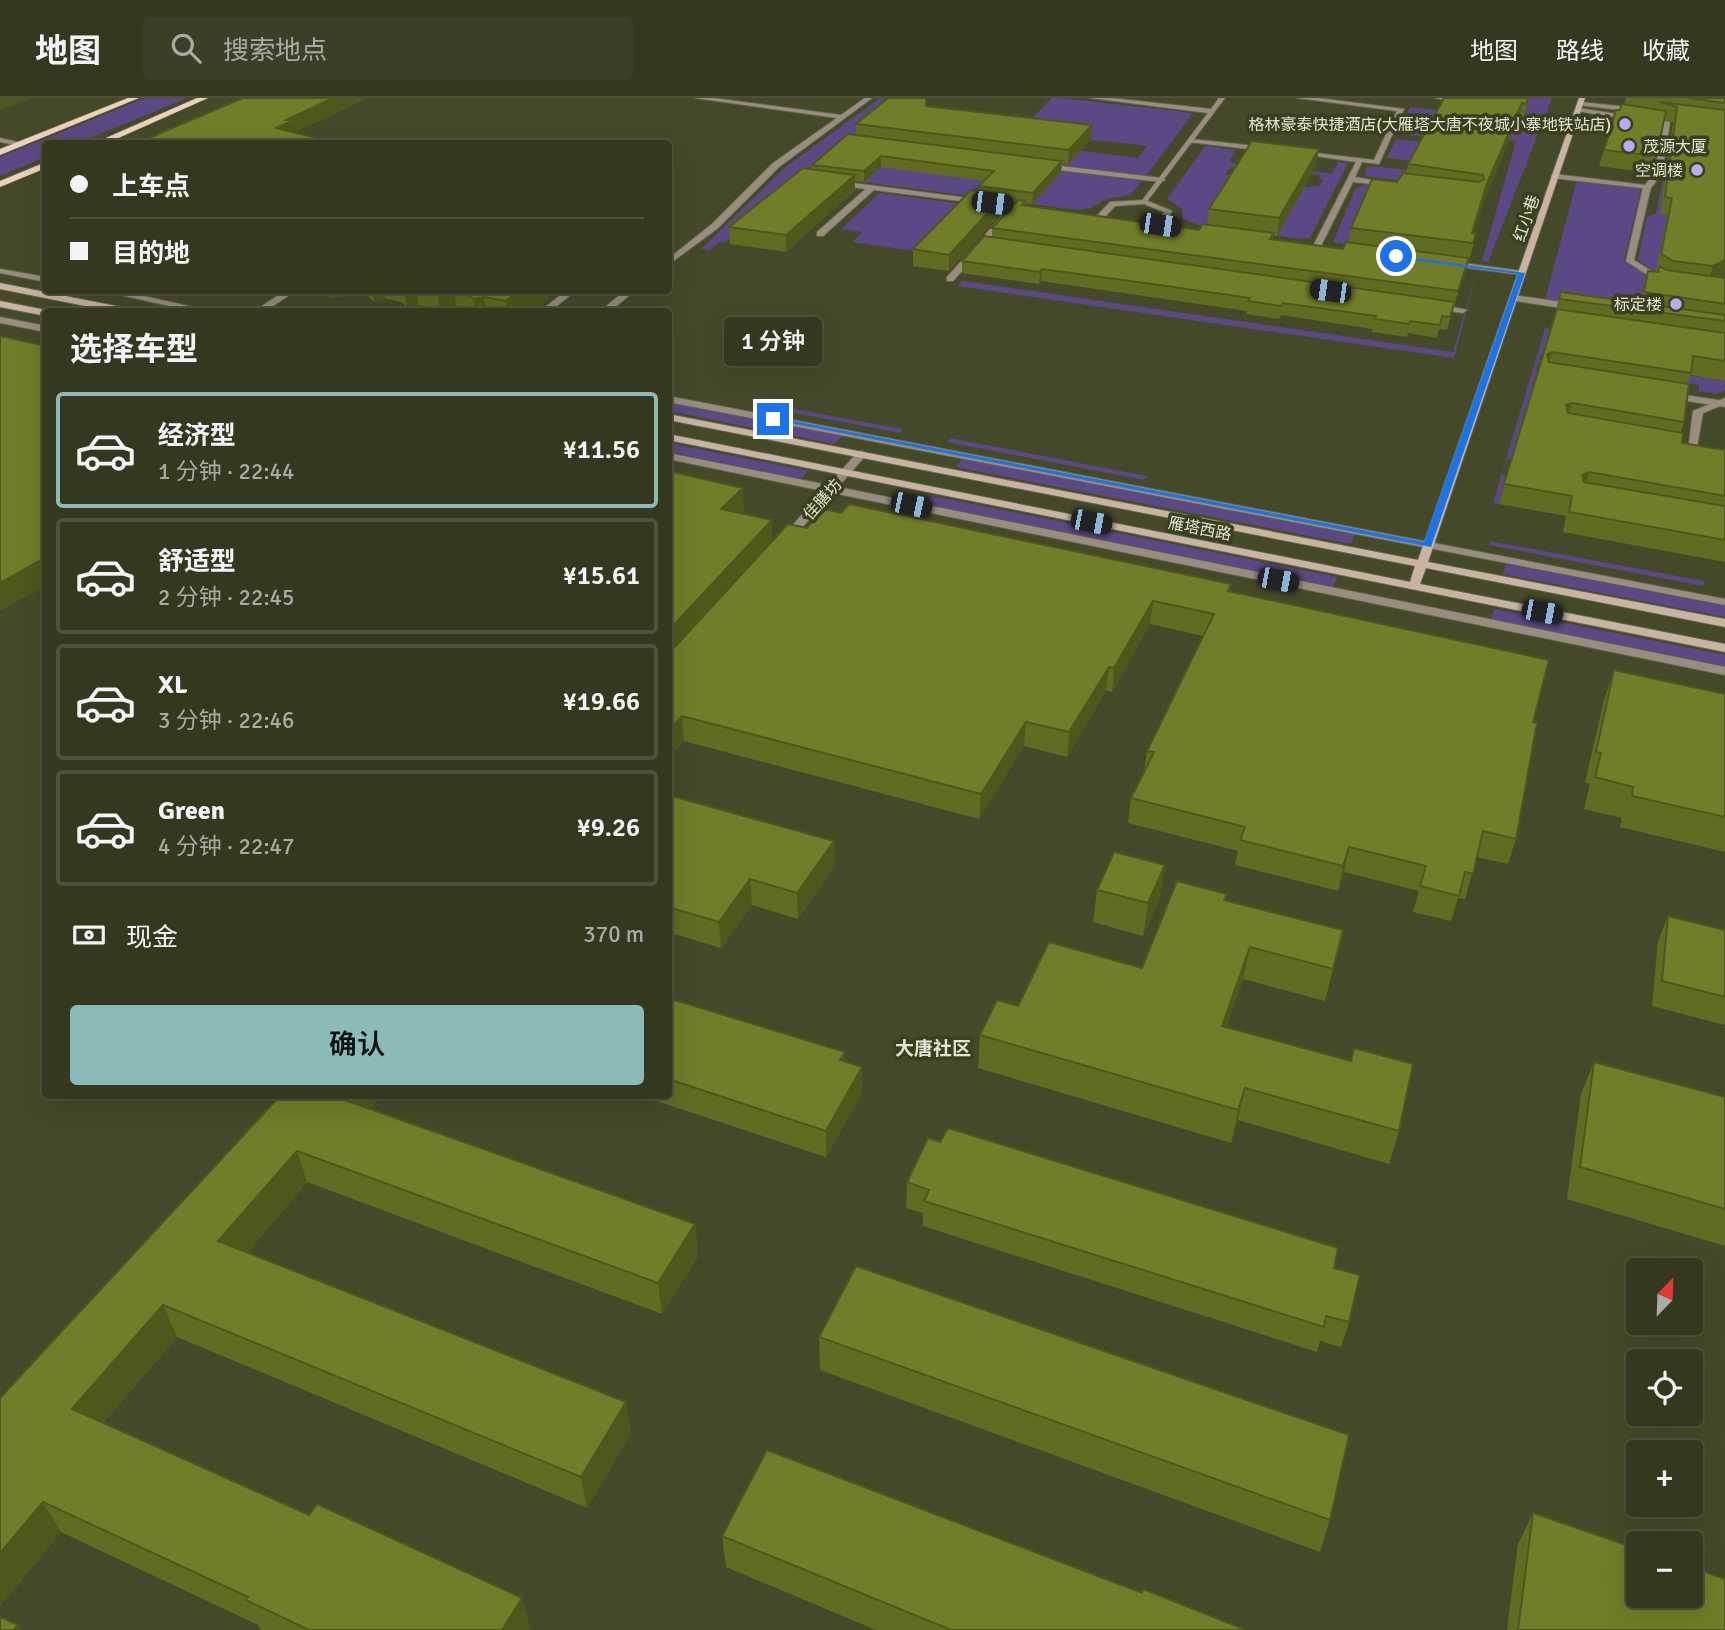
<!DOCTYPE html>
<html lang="zh">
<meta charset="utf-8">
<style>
:root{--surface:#33381f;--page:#3b3f28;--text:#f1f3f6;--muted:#a9aca4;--line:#4e523d;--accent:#8bbbb9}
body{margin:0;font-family:Signika,"Noto Sans SC",sans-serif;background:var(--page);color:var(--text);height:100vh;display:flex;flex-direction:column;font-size:26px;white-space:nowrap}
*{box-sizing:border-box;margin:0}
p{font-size:23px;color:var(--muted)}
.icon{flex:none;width:38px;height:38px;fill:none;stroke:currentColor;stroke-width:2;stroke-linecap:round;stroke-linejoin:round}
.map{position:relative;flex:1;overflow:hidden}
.panel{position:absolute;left:42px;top:210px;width:630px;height:791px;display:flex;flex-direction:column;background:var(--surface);border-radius:7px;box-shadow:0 7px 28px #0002,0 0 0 2px var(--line)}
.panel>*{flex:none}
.top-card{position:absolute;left:42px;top:42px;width:630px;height:154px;border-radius:7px;box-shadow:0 7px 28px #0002,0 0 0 2px var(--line);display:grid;align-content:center;height:154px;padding:0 28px;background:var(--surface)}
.needle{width:46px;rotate:23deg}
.buttons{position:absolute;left:1626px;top:1160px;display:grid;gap:14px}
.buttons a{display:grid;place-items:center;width:77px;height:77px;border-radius:7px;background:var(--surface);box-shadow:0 7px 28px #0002,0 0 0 2px var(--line);font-size:35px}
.end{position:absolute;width:32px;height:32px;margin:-16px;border:9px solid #1a73e8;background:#fff;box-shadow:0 0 0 4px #fff}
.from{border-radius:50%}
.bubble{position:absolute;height:49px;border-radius:7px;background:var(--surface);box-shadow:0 7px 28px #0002,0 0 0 2px var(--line);font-size:23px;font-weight:600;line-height:49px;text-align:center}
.car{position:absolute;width:21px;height:42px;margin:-21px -10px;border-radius:9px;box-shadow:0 0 5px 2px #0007;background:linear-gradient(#222 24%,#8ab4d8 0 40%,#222 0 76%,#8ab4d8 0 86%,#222 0)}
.top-card b{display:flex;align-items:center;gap:24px;height:66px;font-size:26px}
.top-card b+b{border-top:2px solid var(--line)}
.top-card i{width:18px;height:18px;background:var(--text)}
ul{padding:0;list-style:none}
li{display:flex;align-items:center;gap:21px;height:116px;margin:0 14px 10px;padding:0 14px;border:4px solid var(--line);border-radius:7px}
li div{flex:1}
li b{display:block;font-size:26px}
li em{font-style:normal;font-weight:600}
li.current{border-color:var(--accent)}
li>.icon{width:63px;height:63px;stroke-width:1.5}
h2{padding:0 28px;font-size:32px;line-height:84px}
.pay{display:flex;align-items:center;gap:18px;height:77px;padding:0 28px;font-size:26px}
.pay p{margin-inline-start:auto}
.primary-button{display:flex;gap:14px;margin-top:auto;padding:14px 28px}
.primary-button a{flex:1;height:80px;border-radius:7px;background:var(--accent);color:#111;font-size:28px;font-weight:600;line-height:80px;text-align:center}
header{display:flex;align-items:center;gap:42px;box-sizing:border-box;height:98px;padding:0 35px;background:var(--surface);border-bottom:2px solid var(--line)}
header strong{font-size:33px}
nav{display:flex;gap:38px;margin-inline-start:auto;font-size:24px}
.search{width:490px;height:63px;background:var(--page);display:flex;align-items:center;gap:18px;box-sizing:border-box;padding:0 24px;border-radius:7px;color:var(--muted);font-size:26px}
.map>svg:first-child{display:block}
</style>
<header>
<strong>地图</strong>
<div class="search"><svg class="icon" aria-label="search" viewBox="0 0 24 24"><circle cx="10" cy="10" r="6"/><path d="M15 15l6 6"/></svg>搜索地点</div>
<nav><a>地图</a><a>路线</a><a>收藏</a></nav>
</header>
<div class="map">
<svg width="1725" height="1532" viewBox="0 0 1725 1532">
<rect width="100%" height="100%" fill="#444a29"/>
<path fill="#5b4885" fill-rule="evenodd" d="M145 0H187L78 45 46 46 45 59 0 78V59Z
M880 0 946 11 1007 18 1018 15 1008 25 927 24 841 45 1142 83 1130 97 1106 101 1090 110 1077 112 802 76 794 83 856 91 848 99 756 119 724 145 719 144 710 152 701 151 787 68Z
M1052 0H1061L1193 15 1146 78 924 50 1025 27ZM1097 42 1147 48 1138 60 1027 46Z
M1529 0H1552L1488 164 1482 163 1516 43 1432 33 1428 39 1398 36 1410 9 1522 22Z
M1675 25 1725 124 1724 177C1694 195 1663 183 1638 161L1647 119 1656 115Z
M1396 41 1439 46 1429 65 1387 60Z
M1205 48 1236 52 1229 64 1250 69C1239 68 1231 67 1225 76L1230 77 1229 80 1297 100 1304 89 1320 88 1323 82 1319 81 1320 77 1306 76 1312 73 1331 76 1338 64 1348 65 1310 140 1301 141 1201 128 1183 121 1182 111 1167 101Z
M1373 68 1416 73 1481 93 1365 78 1366 70Z
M1577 82 1641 90 1624 162 1664 188 1725 204 1643 191 1639 211 1725 223 1545 202Z
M1364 87 1375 88 1431 158 1333 144 1355 92Z
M880 95 971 107 957 159 852 144 862 134 841 131Z
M1477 173 1454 260 957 188 962 183 1453 254Z
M1545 230 1613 241 1540 257 1539 262 1545 263 1544 267 1538 266 1536 273 1541 274 1543 367 1507 361 1502 376 1507 378 1499 406 1493 405Z
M1594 262 1725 283V292L1717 296 1699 293V287L1592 270Z
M669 304 842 338 835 346 669 313Z
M772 307 903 331 900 335 768 310Z
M950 340 1147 378 1144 382 947 344Z
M669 345 808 373 801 381 669 354Z
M962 361 1355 437 1351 446 956 369Z
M932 398 1337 479 1333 489 925 406Z
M1490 443 1704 483 1703 488 1489 447Z
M1506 466 1725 508V519L1503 476Z
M1494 511 1725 557V569L1491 521Z"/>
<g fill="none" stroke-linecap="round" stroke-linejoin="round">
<g stroke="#606648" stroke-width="2">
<path id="lane" d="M1297 0H1318L1404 11 1379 66 1362 64 1355 79 1394 86 1390 88 1353 84 1321 148 1317 150 1313 148 1356 64 1295 55 1299 53 1374 62 1397 13Z
M1578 10 1670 24 1662 76 1650 91 1552 80 1551 78 1555 76 1645 87 1654 76 1664 27 1576 13Z
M0 40 26 46 22 48 0 44Z
M1191 41 1265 49 1269 51 1265 53 1189 44Z
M1044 66 1161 80 1165 82 1161 84 1041 70Z
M869 88 876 90 823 138H817V134Z
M1145 102 1172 113 1163 129 1156 127 1164 114 1144 106 1115 108 1103 121 1096 119 1110 104Z
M286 192H297L264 214H253Z
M567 192H577L549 214H539Z
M1513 197 1574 206 1578 209 1574 212 1510 202V198Z
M1434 205 1467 212 1463 215 1431 210V206Z
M1671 295 1725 303V309L1668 300V296Z"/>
</g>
<g stroke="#606648" stroke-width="2">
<path id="street" d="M695 0H713L841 17 865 0H872L779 69 718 130 668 167V161L712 126 773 65 837 20Z
M1090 0H1111L1211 11 1219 0H1225L1145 106 1141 104 1208 15Z
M1435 0H1454L1465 3 1462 5Z
M1580 4 1637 10 1640 12 1637 14 1578 7Z
M838 83 1029 108 1033 110 1029 112 835 87 834 85Z
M1647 87 1651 89 1634 162 1666 182V186L1663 187 1626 163 1643 89Z
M1002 118 1009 120 953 183H947V179Z
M1449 163 1522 173 1526 175 1522 177 1446 167V163Z
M0 171 46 179V184L0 175Z
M98 192H117L215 214H196Z
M626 192H636L609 214H599Z
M0 219 46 228V234L0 225Z
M668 298 1725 501V507L668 304Z
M1725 300V306L1703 315 1697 349 1725 354V360L1688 353 1693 313Z
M862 353 867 356 838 389 1725 569V577L833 395 790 443H782V439L823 393 668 361V355L828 387 858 354Z"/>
</g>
<g stroke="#606648" stroke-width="2">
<path id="secondary" d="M1579 0H1585L1428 464 1725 521V529L1426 470 1420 486 1725 546V554L668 342V336L1410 484 1415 468 668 322V316L1418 462Z
M0 185 131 211 135 214H115L0 191Z
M0 203 46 212 49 214H46V218L0 209Z"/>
</g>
<g stroke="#606648" stroke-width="1">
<path id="primary" d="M128 0H139L0 57V51Z
M197 0H208L105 46H92Z
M46 64V70L0 89V83Z"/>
</g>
<use href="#lane" fill="#9b8c82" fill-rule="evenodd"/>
<use href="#street" fill="#9b8c82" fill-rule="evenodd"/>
<use href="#secondary" fill="#cab3a3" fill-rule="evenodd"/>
<use href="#primary" fill="#eed1bd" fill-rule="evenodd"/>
</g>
<path fill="#616c22" d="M1444 0H1529L1523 22 1518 21 1484 102 1473 135 1476 136 1472 153 1455 205H1454L1447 232 1439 231 1437 240 1408 235 1407 239 1372 234 1373 231 1281 217 1279 221 1246 216 1247 213 1041 183 1039 186 962 175V163L992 139V130L1016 104 1004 103V112L949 173 913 168V151L979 93V88L984 83 881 69 864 84 855 83V92L786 154 730 146 729 129 812 71V67L856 37V26L926 8 1092 27 1091 41 1068 66 1062 65 1061 74 1032 106 1025 105V108L1199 132 1207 127 1209 111 1316 68 1277 138H1273V142L1343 151 1348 145 1351 130 1406 76 1408 66Z
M1626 0H1725V176L1718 179 1725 180V283L1690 277 1687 286 1684 324 1681 334 1682 345 1725 352V464L1563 434 1566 418 1499 406 1561 194 1640 205 1648 173 1657 174 1656 173 1667 117 1660 116 1673 24 1664 22 1656 58 1651 75 1599 68 1616 12H1620L1624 7Z
M321 192H554L537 214H438L435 210 419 207 407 210 402 204 386 201 374 204 364 194 332 200Z
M668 373 744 412 741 415 772 422V443L807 430 1231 486 1230 493 1533 624 1516 741 1508 766 1477 759 1465 801 1458 800 1451 823 1413 814 1419 793 1344 774 1338 793 1235 767 1238 753 1128 725 1131 700 1144 675 1147 653 1203 538 1150 526 1112 594 1106 593 1067 659 1024 648 979 721 684 643 668 660Z
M1614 572 1725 596V754L1620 729 1622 720 1584 711 1590 686 1585 685 1604 602Z
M668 697 834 743 835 768 798 821 752 807 721 850 668 834Z
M1165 767 1160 799 1143 838 1093 824 1097 792Z
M1225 802 1343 832 1325 903 1243 881 1226 929 1399 1033 1389 1066 1238 1022 1231 1045 978 970 980 937 1018 908 1142 870Z
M1668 818 1725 832V927L1652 908 1658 843Z
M668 900 845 963 862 995 826 1059 641 998H668Z
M1594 964 1725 999V1148L1567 1101 1581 996Z
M280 998H381L370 1011 695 1126 698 1158 662 1216 307 1084 247 1155 631 1335 587 1410 177 1239 103 1325 530 1529 528 1532H261L258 1527 61 1434 0 1508V1300Z
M907 1084 1334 1170 1349 1224 1341 1249 1320 1243 1317 1254 923 1128V1115L906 1110Z
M819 1239 1330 1422 1320 1454 820 1272Z
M1533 1415 1725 1532H1507L1518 1446Z
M722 1438 1246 1532H876L726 1469Z"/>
<path fill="#4f581c" d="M0 0H32L0 12Z
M333 0H368L294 35 276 30 286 22Z
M1522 5 1518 21 1484 102 1470 145 1472 135 1487 85Z
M1092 27 1091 41 1068 66 1069 52Z
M317 40 318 46H304Z
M1319 51 1316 68 1277 138 1279 120Z
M881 58V69L864 84V73Z
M1062 63 1061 74 1032 106 1033 95Z
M855 77V92L786 154V137Z
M1005 96 1004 112 949 173V157Z
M1469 160 1466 172 1455 205 1458 193Z
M1725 162V176L1707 186 1713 168Z
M1042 171 1041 183 1039 186 1040 174Z
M331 192H364V194L332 200Z
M372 192H384L386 201 374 204Z
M404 192H416L419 207 407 210Z
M437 192H454L457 214H440Z
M521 192H554L537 214H507L506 203Z
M484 199 486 214H475L474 201Z
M1552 254 1547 272V256Z
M1572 305 1566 324V307Z
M1589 374 1583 393 1582 377Z
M743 390 744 412 723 433 721 411Z
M772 422V445L668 559V533Z
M46 459V487L0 513V485Z
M1153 503 1150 526 1112 594 1114 570Z
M1109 569 1106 593 1067 659 1069 634Z
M682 618 684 643 668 660V633Z
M1026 624 1024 648 979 721 981 696Z
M834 743 835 768 798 821 797 795Z
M1349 749 1344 774 1338 793 1343 768Z
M1165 767 1160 799 1143 838 1148 805Z
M750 781 752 807 721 850 719 824Z
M1250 849 1243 881 1216 961 1222 928Z
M845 954V980L840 962Z
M862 969V995L826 1059V1033Z
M1245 990 1238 1022 1231 1045 1238 1012Z
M345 998H381L351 1033 342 1001Z
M297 1053 307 1084 230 1175 218 1143Z
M695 1126 698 1158 662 1216 658 1185Z
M163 1207 177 1239 88 1342 72 1311Z
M626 1304 631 1335 587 1410 581 1379Z
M43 1404 61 1434 0 1508V1455Z
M522 1500 530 1529 528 1532H502Z
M18 1527 21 1532H13Z"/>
<path fill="#717d28" stroke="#4f581c" stroke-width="2" d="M243 0H333L286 22 292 23 276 30 317 40 304 46 137 45Z
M888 0H926V8L1092 27 1069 52 856 26Z
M1444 0H1528L1526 6 1522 5 1487 85 1472 135 1476 136 1473 145 1351 130 1372 81 1397 84 1403 75 1479 84 1484 81 1483 77 1408 66Z
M1688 0H1725V5Z
M1660 4 1725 12V162L1713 168 1673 163 1661 156 1672 100 1665 99 1677 9Z
M1622 6 1666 13 1656 58 1604 52 1616 12H1620Z
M848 36 1062 63 1033 95 979 88 994 73 881 58 864 73 812 67Z
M1252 43 1319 51 1279 120 1209 111Z
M803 70 855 77 786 137 729 129Z
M971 92 1005 96 949 157 913 151Z
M1018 102 1025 103 1022 107 1147 125 1199 132 1203 126 1274 135 1270 141 1343 151 1346 144 1469 160 1458 193 992 130Z
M984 138 1455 204 1450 219 1442 218 1440 227 1410 223 1409 226 1375 221 1376 218 1283 205 1281 208 1248 203 1250 200 1145 185 1042 171 1040 174 962 163Z
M1659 168 1667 172 1725 180V206L1644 194 1648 173 1658 174Z
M459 192H521L506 203 484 199 474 201Z
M1561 194 1725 217V223L1559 201Z
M1557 211 1725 235V263L1693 258 1691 275 1552 254 1547 256 1549 264 1689 286 1684 324 1572 305 1566 307 1568 315 1683 335 1682 345 1725 352V398L1589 374 1582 377 1584 384 1725 408V442L1569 414 1572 398 1504 386Z
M0 238 46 248V459L0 485Z
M668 373 743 390 721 411 772 422 668 533Z
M849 406 1231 486 1228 493 1549 562 1533 624 1537 625 1516 741 1483 733 1473 776 1465 774 1459 798 1420 788 1426 768 1349 749 1343 768 1240 742 1245 729 1131 700 1154 654 1147 653 1214 516 1153 503 1114 570 1109 569 1069 634 1026 624 981 696 682 618 668 633V553L672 552 788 426 807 430 824 411 841 415Z
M1614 572 1725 596V719L1632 698 1633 689 1595 679 1601 655 1596 654Z
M668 697 834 743 797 795 750 781 719 824 668 809Z
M1114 754 1165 767 1148 805 1097 792Z
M1177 783 1227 796 1224 802 1343 832 1333 871 1250 849 1222 928 1351 963 1354 950 1413 966 1399 1033 1245 990 1238 1012 980 937 997 902 1018 908 1049 844 1142 870Z
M1668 818 1725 832V899L1662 883Z
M668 900 845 954 840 962 862 969 826 1033 668 981Z
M1594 964 1725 999V1111L1580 1069Z
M280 998H345L342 1001 695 1126 658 1185 297 1053 218 1143 626 1304 581 1379 163 1207 72 1311 309 1417 317 1406 522 1500 502 1532H309L246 1502 248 1499 43 1404 0 1455V1300Z
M948 1030 1338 1150 1334 1170 1360 1177 1349 1224 1326 1218 1324 1229 924 1103 929 1092 907 1084 928 1040 940 1044Z
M856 1168 1349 1337 1330 1422 819 1239Z
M767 1352 1142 1495 1143 1491 1246 1532H951L722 1438Z
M1533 1415 1638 1451V1498H1690V1469L1725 1481V1532H1518Z
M0 1519 18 1527 13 1532H0Z"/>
<path fill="#1a73e8" d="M1393 157 1525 175 1431 449 769 321 773 319 1424 444 1518 176 1396 160Z"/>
<g fill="#bea9f4" stroke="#3a3f1f" stroke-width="2.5">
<circle cx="1625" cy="26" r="7"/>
<circle cx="1629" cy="48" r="7"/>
<circle cx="1697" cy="72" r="7"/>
<circle cx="1676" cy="206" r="7"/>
</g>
<g text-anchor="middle" stroke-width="7" stroke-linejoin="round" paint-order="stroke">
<g font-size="16" fill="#e1e6d3" stroke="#3a3f1f" text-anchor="end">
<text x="1611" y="32">格林豪泰快捷酒店(大雁塔大唐不夜城小寨地铁站店)</text>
<text x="1643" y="54" text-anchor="start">茂源大厦</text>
<text x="1683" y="78">空调楼</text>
<text x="1662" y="212">标定楼</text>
</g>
<g font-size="16" fill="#e1e6d3" stroke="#3a3f1f">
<text transform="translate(1526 120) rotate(-71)" y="6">红小巷</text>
<text transform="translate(822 401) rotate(-48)" y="6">佳膳坊</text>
<text transform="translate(1200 430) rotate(11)" y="6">雁塔西路</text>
</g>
<g font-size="19" font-weight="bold" fill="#e1e6d3" stroke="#3a3f1f">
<text x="933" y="957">大唐社区</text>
</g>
</g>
</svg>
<div class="buttons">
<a><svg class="needle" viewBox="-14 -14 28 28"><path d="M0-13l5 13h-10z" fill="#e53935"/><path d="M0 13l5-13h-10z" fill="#a9aca4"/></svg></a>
<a><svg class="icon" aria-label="locate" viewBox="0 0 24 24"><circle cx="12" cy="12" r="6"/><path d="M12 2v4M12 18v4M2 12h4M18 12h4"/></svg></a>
<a>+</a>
<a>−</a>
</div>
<i class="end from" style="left:1396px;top:158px"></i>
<i class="end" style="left:773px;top:321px"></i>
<div class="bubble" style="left:724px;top:219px;width:98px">1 分钟</div>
<i class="car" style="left:992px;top:105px;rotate:97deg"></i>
<i class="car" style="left:1160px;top:127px;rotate:98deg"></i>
<i class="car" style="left:1330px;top:193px;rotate:278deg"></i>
<i class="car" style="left:911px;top:407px;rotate:102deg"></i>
<i class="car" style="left:1091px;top:424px;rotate:101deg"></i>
<i class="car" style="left:1278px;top:482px;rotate:101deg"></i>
<i class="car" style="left:1542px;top:514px;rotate:101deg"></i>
<div class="top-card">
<b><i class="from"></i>上车点</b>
<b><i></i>目的地</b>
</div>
<section class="panel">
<h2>选择车型</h2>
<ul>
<li class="current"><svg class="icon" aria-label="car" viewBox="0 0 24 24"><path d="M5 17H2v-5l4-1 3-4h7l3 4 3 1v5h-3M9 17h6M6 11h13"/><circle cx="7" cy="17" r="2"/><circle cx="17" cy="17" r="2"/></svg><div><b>经济型</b><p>1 分钟 · 22:44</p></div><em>¥11.56</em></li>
<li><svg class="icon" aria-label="car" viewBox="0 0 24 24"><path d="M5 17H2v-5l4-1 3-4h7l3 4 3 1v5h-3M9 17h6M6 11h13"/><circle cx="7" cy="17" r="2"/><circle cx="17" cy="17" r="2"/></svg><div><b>舒适型</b><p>2 分钟 · 22:45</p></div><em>¥15.61</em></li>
<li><svg class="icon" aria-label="car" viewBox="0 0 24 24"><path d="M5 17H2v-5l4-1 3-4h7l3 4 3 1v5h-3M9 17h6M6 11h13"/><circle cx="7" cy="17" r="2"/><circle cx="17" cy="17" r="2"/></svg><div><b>XL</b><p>3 分钟 · 22:46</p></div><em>¥19.66</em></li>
<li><svg class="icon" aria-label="car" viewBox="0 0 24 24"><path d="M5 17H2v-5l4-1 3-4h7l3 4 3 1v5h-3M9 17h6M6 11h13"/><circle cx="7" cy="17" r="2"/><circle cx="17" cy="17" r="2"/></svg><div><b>Green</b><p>4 分钟 · 22:47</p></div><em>¥9.26</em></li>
</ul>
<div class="pay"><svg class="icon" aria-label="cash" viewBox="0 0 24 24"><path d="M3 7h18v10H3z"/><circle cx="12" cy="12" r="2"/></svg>现金<p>370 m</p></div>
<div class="primary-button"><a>确认</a></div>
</section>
</div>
